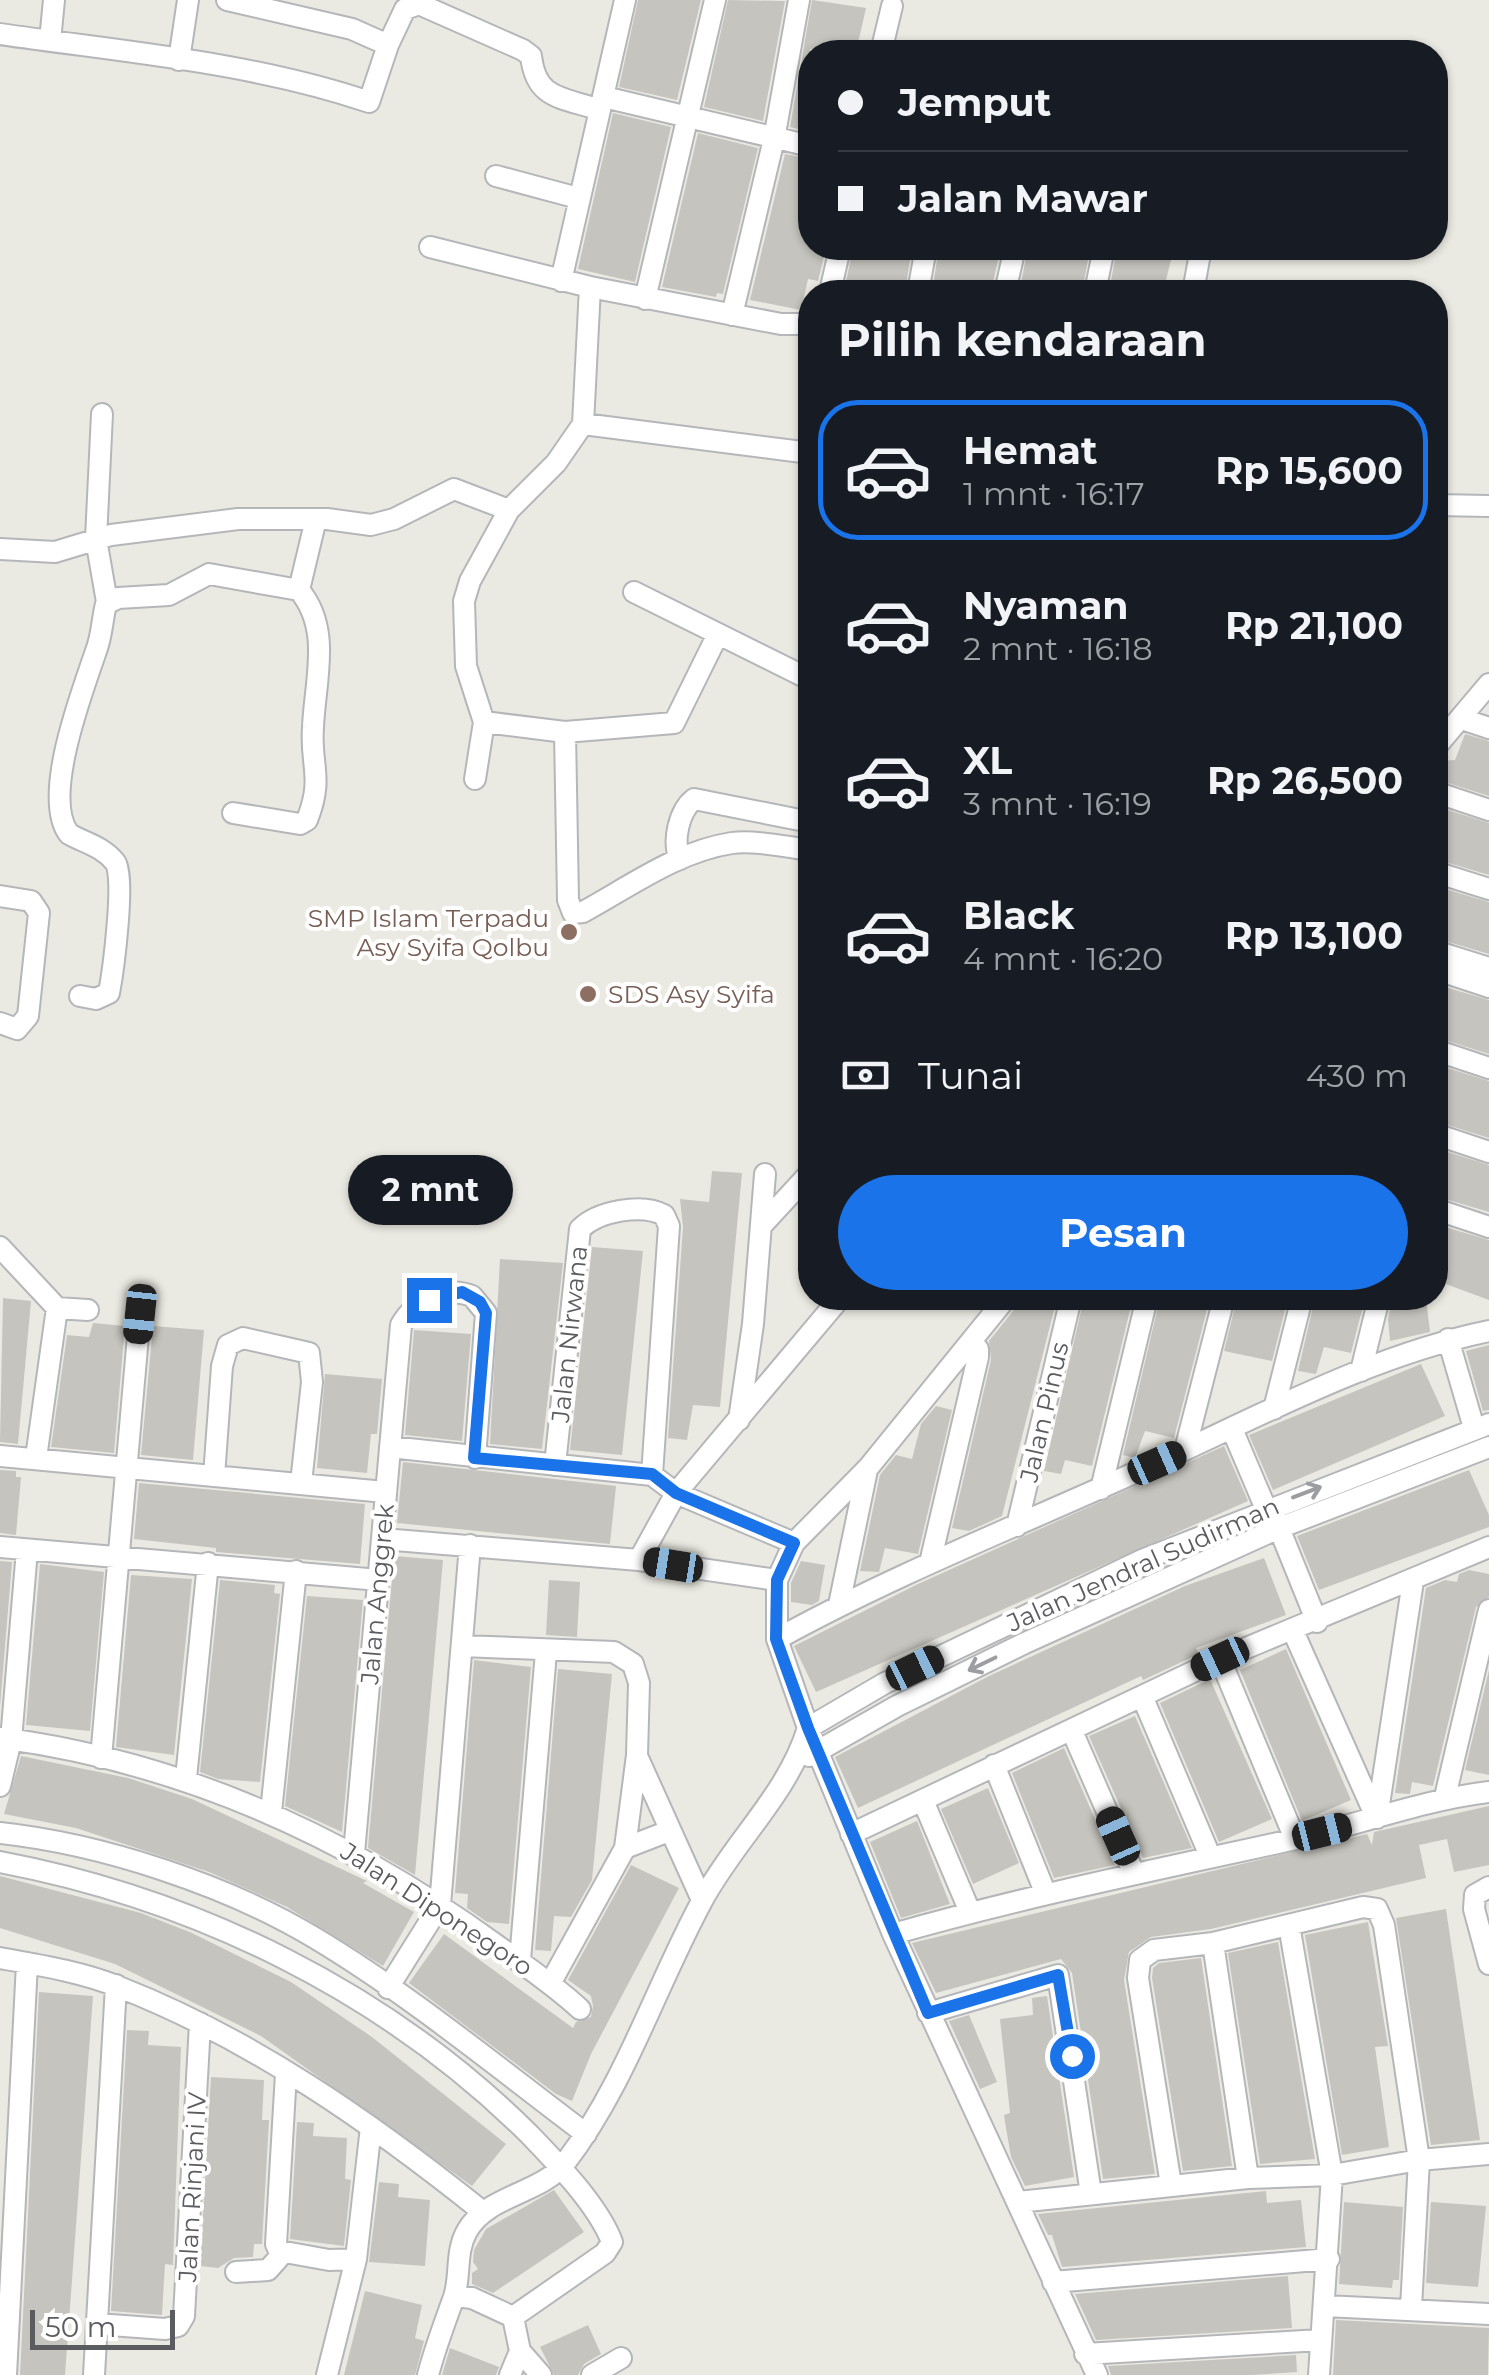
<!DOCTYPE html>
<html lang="id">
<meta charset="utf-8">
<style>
:root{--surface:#171b24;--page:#242831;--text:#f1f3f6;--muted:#9ea1a6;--line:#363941;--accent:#1a73e8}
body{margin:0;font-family:Montserrat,sans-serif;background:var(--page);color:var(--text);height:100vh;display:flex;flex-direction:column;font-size:38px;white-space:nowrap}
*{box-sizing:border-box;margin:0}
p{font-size:32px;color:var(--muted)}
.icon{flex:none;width:55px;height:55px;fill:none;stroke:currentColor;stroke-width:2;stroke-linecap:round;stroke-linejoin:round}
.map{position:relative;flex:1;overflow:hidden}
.side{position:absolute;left:798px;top:280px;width:650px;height:1030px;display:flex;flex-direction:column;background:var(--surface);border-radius:40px;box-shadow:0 2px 8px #0004}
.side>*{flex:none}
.banner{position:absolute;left:798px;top:40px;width:650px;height:220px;border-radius:40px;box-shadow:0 2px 8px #0004;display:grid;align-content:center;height:220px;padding:0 40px;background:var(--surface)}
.scale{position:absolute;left:30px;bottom:25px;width:145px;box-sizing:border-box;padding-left:10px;border:5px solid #5a5c60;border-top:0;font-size:28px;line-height:35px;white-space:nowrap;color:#5a5c60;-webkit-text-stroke:8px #fff;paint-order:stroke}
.end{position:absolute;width:45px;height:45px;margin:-22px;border:12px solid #1a73e8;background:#fff;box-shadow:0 0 0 5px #fff}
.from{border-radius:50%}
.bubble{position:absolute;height:70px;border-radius:35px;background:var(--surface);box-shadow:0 2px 8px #0004;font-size:32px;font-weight:700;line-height:70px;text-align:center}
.car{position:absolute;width:30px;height:60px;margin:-30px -15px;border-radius:12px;box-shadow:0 0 8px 2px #0007;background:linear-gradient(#222 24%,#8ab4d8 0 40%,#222 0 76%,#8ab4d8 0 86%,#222 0)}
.banner b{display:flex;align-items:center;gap:35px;height:95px;font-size:38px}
.banner b+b{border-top:2px solid var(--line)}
.banner i{width:25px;height:25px;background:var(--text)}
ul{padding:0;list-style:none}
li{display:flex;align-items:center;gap:30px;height:140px;margin:0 20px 15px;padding:0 20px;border:5px solid transparent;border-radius:40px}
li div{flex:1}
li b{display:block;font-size:38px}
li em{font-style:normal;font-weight:700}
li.current{border-color:var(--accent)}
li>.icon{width:90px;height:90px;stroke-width:1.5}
h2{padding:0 40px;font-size:45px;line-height:120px}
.pay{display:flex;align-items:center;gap:25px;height:110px;padding:0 40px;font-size:38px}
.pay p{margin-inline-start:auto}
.cta{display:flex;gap:20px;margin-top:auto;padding:20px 40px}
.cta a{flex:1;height:115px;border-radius:60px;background:var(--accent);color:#fff;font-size:40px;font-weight:700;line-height:115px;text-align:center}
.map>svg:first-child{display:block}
</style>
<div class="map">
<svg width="1489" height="2375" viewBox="0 0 1489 2375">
<rect width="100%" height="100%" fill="#ebeae2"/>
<path fill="#c6c4be" d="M638 0H701L677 100 619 87Z
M728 0 785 1 763 121 704 107Z
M812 0 866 8 856 52 810 49V132L790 127Z
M613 113 671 127 635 282 578 269Z
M698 133 758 148 723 294 717 293 716 297 662 287Z
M785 154 810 159V248H826L818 281 808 279 801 310 750 300Z
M853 248H912L905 292 845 287Z
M939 248H1001L993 282 987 280 984 292H932Z
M1028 248 1090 249 1082 292 1020 288Z
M1117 248H1174L1163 292 1129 288 1128 292H1109Z
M1465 734 1489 741V796L1435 779 1440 761 1455 760Z
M1435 806 1489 823V875L1435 859Z
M1435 886 1489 902V954L1435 938Z
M1435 984 1489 1000V1054L1435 1037Z
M1435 1064 1489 1081V1138L1435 1121Z
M1435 1148 1489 1165V1212L1435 1196Z
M712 1171 742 1173 720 1407 693 1405 687 1440 668 1438 683 1227 680 1199 709 1202Z
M1435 1224 1489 1240V1300L1435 1280Z
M592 1247 643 1251 622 1455 570 1450Z
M500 1259 563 1263 542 1449 490 1444Z
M3 1298 31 1301 18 1444 0 1442Z
M1035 1298H1057L1002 1516 969 1531 952 1528 991 1360 989 1341 1018 1305 1034 1308Z
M1084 1298H1133L1092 1466 1065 1460 1061 1474 1044 1471Z
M1160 1298H1210L1174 1438 1145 1431 1135 1458 1123 1455Z
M1237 1298H1288L1272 1361 1224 1351Z
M1315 1298H1365L1351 1353 1324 1347 1316 1374 1298 1371Z
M1426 1298 1430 1332 1390 1341 1388 1319 1392 1301Z
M93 1323 125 1326 114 1453 51 1447 67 1335 89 1337Z
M153 1326 204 1330 193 1460 141 1455Z
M414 1330 471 1334 462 1441 405 1435Z
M1489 1345V1410L1483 1411 1466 1351Z
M1421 1364 1445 1416 1273 1490 1249 1435Z
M325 1374 382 1379 377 1434H371L367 1473 317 1468Z
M936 1406 952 1410 918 1554 885 1548 879 1572 860 1571 880 1475 896 1455 912 1459 921 1424Z
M1224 1446 1248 1501 816 1692 794 1646 918 1584Z
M403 1462 616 1486 610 1544 397 1523Z
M0 1470 16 1471V1477H21L16 1535 0 1533Z
M1469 1470 1489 1515V1527L1319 1590 1297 1536Z
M139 1483 365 1504 360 1564 216 1552V1548L134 1539Z
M394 1556 443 1560 415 1875 368 1848Z
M1264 1558 1286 1615 1196 1648 1199 1654 1143 1680 1141 1676 858 1808 835 1757 989 1676 1185 1586Z
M0 1561 12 1562 0 1707Z
M801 1561 825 1565 819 1601 812 1605 791 1602V1583Z
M40 1564 104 1572 90 1731 26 1725Z
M1469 1570 1489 1574V1597L1476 1607 1433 1786 1412 1782 1410 1794 1395 1793 1426 1588 1445 1580 1457 1582 1459 1574Z
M131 1575 192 1579 174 1755 116 1747Z
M220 1580 275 1585 274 1593 280 1594 260 1782 218 1779 200 1772Z
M549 1580 580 1582 577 1637 546 1635Z
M307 1596 363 1600 342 1832 285 1806Z
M1286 1649 1351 1800 1302 1821 1240 1670Z
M474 1660 531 1667 509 1924 487 1922 467 1908 468 1894 455 1893Z
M558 1669 612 1674 592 1880 571 1917 554 1916 551 1951 535 1950Z
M1489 1670V1775L1465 1770Z
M1210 1679 1272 1819 1219 1842 1160 1703Z
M1135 1716 1192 1848 1143 1858 1089 1736Z
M1064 1748 1115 1865 1054 1878 1012 1773Z
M21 1756 128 1778 192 1799 367 1881 363 1883 414 1912 383 1966 287 1907 209 1872 76 1828 4 1814Z
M988 1788 1019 1863 973 1884 941 1809Z
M1489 1806V1865L1454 1872 1447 1839 1419 1845 1426 1878 1211 1929 1151 1937 1129 1952 1124 1980 1155 2174 1103 2179 1072 1973 1061 1959 936 1993 912 1943 1367 1834 1372 1845 1374 1832Z
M917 1821 950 1904 901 1918 870 1842Z
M631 1865 679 1888 591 2054 572 2101 556 2094 409 1983 444 1934 573 2028 576 2022 591 2017 593 2006 591 1996 568 1980Z
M0 1876 141 1913 192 1933 291 1982 372 2037 506 2144 472 2186 261 2036 115 1964 0 1928Z
M1446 1909 1480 2140 1431 2145 1396 1918Z
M1368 1922 1388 2046 1375 2047 1389 2147 1342 2155 1305 1935Z
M1278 1942 1315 2159 1260 2164 1228 1953Z
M1201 1958 1232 2166 1183 2171 1152 1978 1153 1968 1159 1963Z
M39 1992 93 1996 65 2375H20Z
M1047 1996 1074 2177 1025 2186 1011 2157 1005 2122 1004 2115 1010 2113 1000 2019 1033 2015 1032 1998Z
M969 2015 997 2082 980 2089 949 2021Z
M127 2030 149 2031 148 2045 181 2047 173 2265 165 2264 162 2315 111 2311Z
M211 2077 264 2080 262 2120H269L262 2244H254L253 2257 234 2258 218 2268 200 2266Z
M297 2122 314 2123 313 2136 347 2138 345 2179 351 2180 344 2246 290 2239Z
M379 2182 399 2184 398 2197 430 2200 425 2266 369 2262Z
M554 2190 584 2232 493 2293 472 2284V2273L478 2269 473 2262 474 2250 486 2229Z
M1266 2191 1267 2203 1301 2200 1306 2247 1062 2267 1052 2235H1048L1038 2214Z
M1344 2202 1403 2207 1399 2280H1393L1392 2288 1339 2284Z
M1431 2202 1486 2206 1478 2287 1426 2283Z
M1288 2276 1292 2328 1096 2340 1075 2294Z
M365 2291 422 2305 415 2338 424 2341 415 2375H344Z
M1336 2320 1489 2328 1488 2375H1333Z
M588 2325 601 2354 584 2364 578 2375H554L540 2347Z
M450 2348 499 2367 496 2375H442Z
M1296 2355 1297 2372 1252 2375H1111L1108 2366Z"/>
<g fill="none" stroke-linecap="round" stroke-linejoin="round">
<g stroke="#b4b6ba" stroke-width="24">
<path id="street" d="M227 0 352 29 388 45 405 9 419 4 523 50 531 56C536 100 562 97 600 110
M0 34C123 52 251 62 369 102L388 45
M50 41 54 0
M881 52 892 6
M179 60 188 0
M604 97 810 146
M496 176 578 198
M430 247 590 287 781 324H810
M561 281 625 0
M830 292 840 248
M918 292 926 248
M1005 292 1015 248
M1095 292 1104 248
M1193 292 1201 248
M645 299 715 0
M732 315 774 139 799 0
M102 414 96 539 107 602
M583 424 590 287
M1435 505 1489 506
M0 549 55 552 111 535 238 519H327L371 525 394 519 454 489 509 510 556 463 583 424 810 453
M634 592 809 679
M1462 719 1489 728
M484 722 565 732 568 900 573 913 583 912C629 887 678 851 732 843 755 840 786 847 810 850
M565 732 674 723 717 636
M1435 748 1489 684
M475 779 484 722 466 666 464 601 470 581 509 510
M1435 792 1489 810
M233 813 300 824 307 820C324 778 310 765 313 727 315 680 332 629 299 590L316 519
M680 859C672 841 679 811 694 799L810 822
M1435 872 1489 889
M0 896 31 901 39 913 28 1016 17 1029 0 1023
M1435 951 1489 968
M1435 969 1489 987
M80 996 96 999 109 993C113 972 126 875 115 862 102 846 85 843 69 834 41 797 83 690 96 651 102 636 102 620 106 604L118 598 169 595 209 574 299 590
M1435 1050 1489 1068
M1435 1134 1489 1152
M1435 1209 1489 1227
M762 1225 810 1173
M0 1247 57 1308 36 1458
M1006 1298 868 1468 794 1543 777 1580V1639L808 1728 893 1934 1097 2375
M57 1308 88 1310
M1448 1339 1474 1428
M1361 1371 1379 1298
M1274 1409 1302 1298
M739 1420 753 1324 765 1174
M1232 1429 1266 1509
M390 1447 652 1475 676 1493 794 1543
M1185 1450 1224 1298
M0 1456 385 1492
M555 1465 580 1229C598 1211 642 1203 664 1215L669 1226 652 1475
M214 1476 222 1366 228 1345 243 1338 309 1353 312 1382 301 1483
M1101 1489 1147 1298
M1275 1518 1317 1622
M1017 1526 1071 1298
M383 1539 639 1560 777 1580
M0 1547 379 1580
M639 1560 676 1493 840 1298
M930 1563 978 1357V1349L972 1343
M839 1605 867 1470
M1293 1631 1376 1817
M777 1639C895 1574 1020 1525 1143 1469 1255 1419 1368 1356 1489 1331
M463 1646 614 1652 633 1664 639 1683 637 1755 625 1848 551 1982
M1220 1659 1295 1839
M1142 1696 1210 1856
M1072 1731 1133 1871
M0 1738C183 1762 347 1837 495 1944 524 1965 553 1984 580 2009
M637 1756 702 1900
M809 1756 897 1706 1025 1643 1279 1528 1489 1447
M101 1758 140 1313
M994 1765 1045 1892
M186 1778 208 1563
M0 1786 11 1740 27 1550
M1445 1797 1489 1610
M924 1803 970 1912
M271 1812 296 1571
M1377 1818 1413 1581
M0 1833C102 1844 227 1885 315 1938 410 1995 497 2067 586 2134
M851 1834 1220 1659 1489 1547
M625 1848 669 1831
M354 1853 401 1325C414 1302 446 1285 472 1296L486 1313 475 1458
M0 1862C196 1899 386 1992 529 2134 556 2162 598 2205 612 2242L605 2253 513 2317 520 2351 541 2375
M1489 1887 1475 1895 1474 1909 1489 1964
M1289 1925 1332 2175 1319 2375
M893 1934C1026 1896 1160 1869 1296 1839 1360 1824 1423 1800 1489 1792
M1213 1943 1248 2178
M0 1958C39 1965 82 1972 119 1987 252 2039 372 2123 483 2212
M520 1960 546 1652
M388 1988 440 1905 470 1545
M928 2013 1058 1975 1091 2194
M286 2073 276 2244 279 2251 329 2260 356 2259
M1171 2185 1138 1978 1140 1960 1154 1950 1213 1943 1363 1907 1377 1909 1384 1925 1419 2160 1411 2308
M1018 2202 1248 2178 1332 2175 1419 2160 1489 2154
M236 2272 268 2270 283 2253
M1053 2282 1329 2259
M455 2296 472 2298 513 2317
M1325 2306 1489 2314
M97 2324 165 2329 178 2326 184 2316 200 2023
M1085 2354 1320 2340
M6 2375 27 1963
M94 2375 116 1985
M327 2375 356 2259 371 2127
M428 2375C435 2348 445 2322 454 2297 461 2276 455 2252 467 2231 487 2195 541 2194 565 2163 626 2083 655 1988 702 1901 734 1841 788 1794 808 1728L885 1683 1142 1560 1489 1424
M510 2375 520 2351
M592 2375 621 2358"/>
</g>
<use href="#street" stroke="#fff" stroke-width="20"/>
</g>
<defs><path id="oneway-shaft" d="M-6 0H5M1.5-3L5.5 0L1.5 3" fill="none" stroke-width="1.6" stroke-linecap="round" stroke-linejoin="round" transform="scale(2.5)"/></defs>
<g stroke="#9c9da0">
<use href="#oneway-shaft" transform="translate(1307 1492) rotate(-21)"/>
<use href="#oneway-shaft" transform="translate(982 1664) rotate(154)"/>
</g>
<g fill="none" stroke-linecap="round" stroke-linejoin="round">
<path stroke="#1a73e8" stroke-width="12" d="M429 1300 462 1292 480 1302 486 1313 474 1458 652 1474 676 1493 794 1543 777 1580 776 1639 808 1728 928 2013 1058 1975 1072 2056"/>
</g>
<g fill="#8d6e63" stroke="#fff" stroke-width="4">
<circle cx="569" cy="932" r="10"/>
<circle cx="588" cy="994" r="10"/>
</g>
<g text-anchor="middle" stroke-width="8" stroke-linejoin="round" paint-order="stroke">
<g font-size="25" fill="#785e54" stroke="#fff" text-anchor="end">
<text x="549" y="927">SMP Islam Terpadu<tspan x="549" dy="29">Asy Syifa Qolbu</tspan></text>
<text x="608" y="1003" text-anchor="start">SDS Asy Syifa</text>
</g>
<g font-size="25" fill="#5a5c60" stroke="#fff">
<text transform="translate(569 1334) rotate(-84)" y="9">Jalan Nirwana</text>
<text transform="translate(1044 1412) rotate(-77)" y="9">Jalan Pinus</text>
<text transform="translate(1143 1564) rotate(-24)" y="9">Jalan Jendral Sudirman</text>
<text transform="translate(377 1594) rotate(-85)" y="9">Jalan Anggrek</text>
<text transform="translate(437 1909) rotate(33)" y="9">Jalan Diponegoro</text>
<text transform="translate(192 2187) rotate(-87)" y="9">Jalan Rinjani IV</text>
</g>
</g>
</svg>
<div class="scale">50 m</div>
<i class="end from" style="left:1072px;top:2056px"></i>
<i class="end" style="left:429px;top:1300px"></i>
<div class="bubble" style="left:348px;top:1155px;width:165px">2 mnt</div>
<i class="car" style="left:140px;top:1314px;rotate:186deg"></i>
<i class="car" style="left:1157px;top:1463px;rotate:66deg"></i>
<i class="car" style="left:673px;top:1565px;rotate:279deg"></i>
<i class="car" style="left:1220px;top:1659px;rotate:245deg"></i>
<i class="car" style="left:915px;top:1668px;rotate:64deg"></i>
<i class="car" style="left:1322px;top:1832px;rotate:76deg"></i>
<i class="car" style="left:1118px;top:1836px;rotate:336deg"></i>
<div class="banner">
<b><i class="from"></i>Jemput</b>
<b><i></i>Jalan Mawar</b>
</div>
<section class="side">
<h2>Pilih kendaraan</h2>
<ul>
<li class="current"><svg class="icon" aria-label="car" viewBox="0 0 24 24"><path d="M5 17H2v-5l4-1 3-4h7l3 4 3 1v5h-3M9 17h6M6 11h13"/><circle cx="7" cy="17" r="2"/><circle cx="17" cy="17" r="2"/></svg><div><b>Hemat</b><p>1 mnt · 16:17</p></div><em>Rp 15,600</em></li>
<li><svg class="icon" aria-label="car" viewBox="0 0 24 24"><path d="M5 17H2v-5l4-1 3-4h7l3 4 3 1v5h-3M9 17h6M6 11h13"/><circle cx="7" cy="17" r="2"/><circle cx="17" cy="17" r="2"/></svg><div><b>Nyaman</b><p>2 mnt · 16:18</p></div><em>Rp 21,100</em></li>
<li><svg class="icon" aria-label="car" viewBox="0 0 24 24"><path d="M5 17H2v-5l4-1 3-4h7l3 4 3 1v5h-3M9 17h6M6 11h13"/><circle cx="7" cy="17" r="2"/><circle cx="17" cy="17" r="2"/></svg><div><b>XL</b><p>3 mnt · 16:19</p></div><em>Rp 26,500</em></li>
<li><svg class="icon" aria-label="car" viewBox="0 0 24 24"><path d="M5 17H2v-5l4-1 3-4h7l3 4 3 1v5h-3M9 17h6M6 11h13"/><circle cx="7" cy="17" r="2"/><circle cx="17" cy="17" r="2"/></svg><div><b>Black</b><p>4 mnt · 16:20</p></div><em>Rp 13,100</em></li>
</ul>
<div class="pay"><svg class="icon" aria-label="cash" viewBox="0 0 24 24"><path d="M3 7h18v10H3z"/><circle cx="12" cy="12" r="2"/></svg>Tunai<p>430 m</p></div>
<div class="cta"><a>Pesan</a></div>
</section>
</div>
